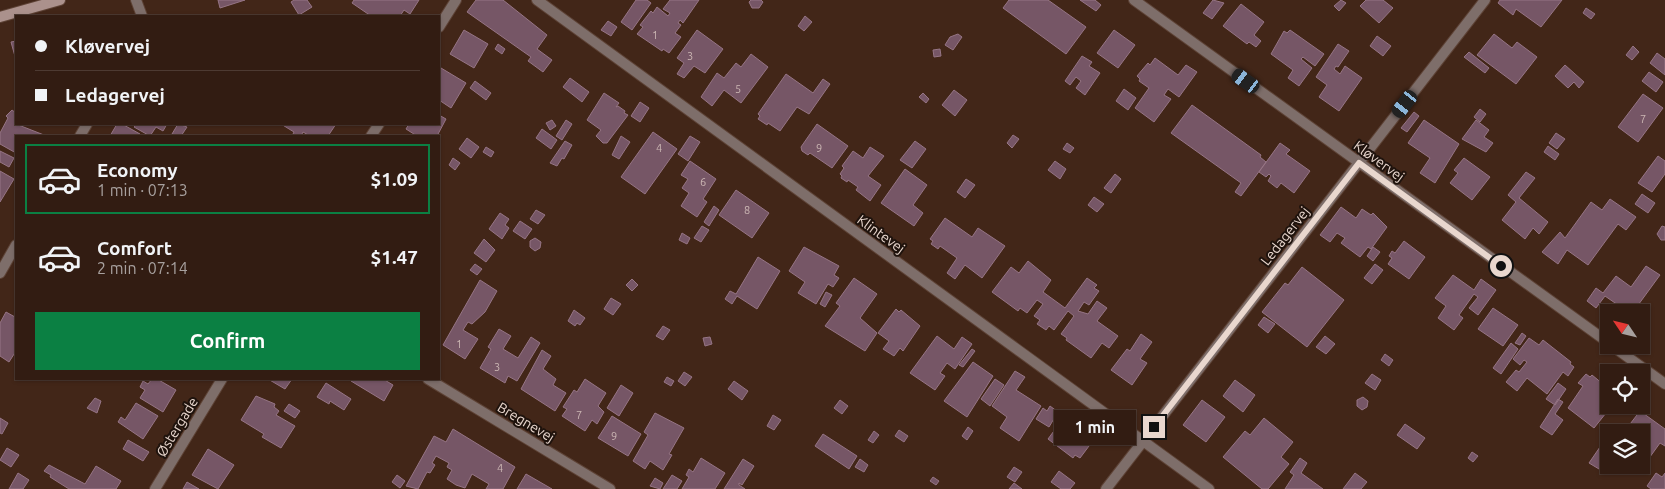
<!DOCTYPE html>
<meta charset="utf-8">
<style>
:root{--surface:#321c12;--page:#3d2920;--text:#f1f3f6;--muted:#a8a19f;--line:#4d3a32;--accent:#0b8043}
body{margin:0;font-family:Ubuntu,sans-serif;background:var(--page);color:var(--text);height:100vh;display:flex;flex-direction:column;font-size:19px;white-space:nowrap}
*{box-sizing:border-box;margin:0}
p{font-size:16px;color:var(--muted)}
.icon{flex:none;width:28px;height:28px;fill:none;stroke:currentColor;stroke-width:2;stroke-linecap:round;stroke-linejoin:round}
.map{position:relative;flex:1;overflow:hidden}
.sheet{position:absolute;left:15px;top:135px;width:425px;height:245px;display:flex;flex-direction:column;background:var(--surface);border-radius:0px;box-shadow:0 1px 4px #0004,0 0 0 1px var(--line)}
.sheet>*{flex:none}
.hud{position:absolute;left:15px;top:15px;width:425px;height:110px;border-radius:0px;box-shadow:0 1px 4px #0004,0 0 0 1px var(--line);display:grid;align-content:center;height:110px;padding:0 20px;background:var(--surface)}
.needle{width:32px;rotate:305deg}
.buttons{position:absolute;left:1600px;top:304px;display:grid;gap:10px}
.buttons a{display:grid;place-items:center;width:50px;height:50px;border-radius:0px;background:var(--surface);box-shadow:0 1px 4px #0004,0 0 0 1px var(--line);font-size:25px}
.end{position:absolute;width:22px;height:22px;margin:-11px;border:6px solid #e9d7ce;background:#111;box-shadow:0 0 0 2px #111}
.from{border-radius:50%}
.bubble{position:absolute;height:35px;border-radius:0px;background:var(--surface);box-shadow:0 1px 4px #0004,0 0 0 1px var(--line);font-size:16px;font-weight:700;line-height:35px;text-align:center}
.car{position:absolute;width:15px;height:30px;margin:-15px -8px;border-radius:6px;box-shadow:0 0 4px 1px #0007;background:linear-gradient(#222 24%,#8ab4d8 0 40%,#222 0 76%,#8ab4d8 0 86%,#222 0)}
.hud b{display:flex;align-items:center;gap:18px;height:48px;font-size:19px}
.hud b+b{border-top:1px solid var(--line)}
.hud i{width:12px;height:12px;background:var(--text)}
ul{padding:9px 0 0;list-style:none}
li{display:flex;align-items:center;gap:15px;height:70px;margin:0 10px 8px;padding:0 10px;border:2px solid transparent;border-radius:0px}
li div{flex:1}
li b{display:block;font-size:19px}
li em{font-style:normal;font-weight:700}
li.on{border-color:var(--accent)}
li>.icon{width:45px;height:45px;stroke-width:1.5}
.cta{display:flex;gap:10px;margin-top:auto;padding:10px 20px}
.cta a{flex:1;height:58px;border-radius:0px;background:var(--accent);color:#fff;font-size:20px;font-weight:700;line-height:58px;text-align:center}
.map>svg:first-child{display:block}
</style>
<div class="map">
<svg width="1665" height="489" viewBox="0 0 1665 489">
<rect width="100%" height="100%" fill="#422618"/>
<path fill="#765666" stroke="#967585" d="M218 0H245L220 8Z
M294 0H307L312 7 299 15 291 2Z
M354 0H419L410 14 404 10 400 16H371L352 3Z
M476 0H503L547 35 537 49 552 60 543 72 528 61 531 57 467 12Z
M636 0H647L651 3 632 30 621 22Z
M670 0H699L683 23 680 20 678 23 681 25 675 33 681 37 669 53 663 49 662 51 637 34 643 27 640 25 651 11 653 13 657 7 668 16 670 13 663 9Z
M751 0H761L763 2 759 8H752L749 2Z
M1009 0H1048L1086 27 1066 54 1003 8Z
M1080 0H1095L1101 5 1096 11Z
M1213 0 1224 3 1212 19 1203 13Z
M1341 0 1346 3 1339 11 1334 6Z
M1366 0H1383L1393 8 1379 23 1360 6Z
M1500 0H1562L1541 27 1516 9 1513 15 1498 3Z
M1241 4 1264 22 1254 35 1261 41 1256 47 1249 42 1247 44 1223 26Z
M1586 8 1595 14 1591 19 1583 13Z
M805 16 812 22 804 31 798 26Z
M608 21 617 27 611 36 601 30Z
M464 30 488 44 474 68 450 54Z
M697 30 723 49 705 73 694 66 684 78 677 74 684 63 677 58Z
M1114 30 1135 45 1118 68 1097 53Z
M1290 30 1324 54 1315 66 1303 57 1301 59 1312 68 1299 86 1288 78 1293 70 1271 54 1284 31 1287 33Z
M958 34 962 37 953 50 945 45 950 37Z
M1494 34 1512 48 1517 42 1537 57 1516 84 1477 55Z
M1377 36 1391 46 1383 56 1370 46Z
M16 41V60L11 42Z
M498 44 505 49 502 54 495 49Z
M1338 44 1349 51 1338 67 1336 66 1334 69 1340 74 1345 66 1362 78 1339 111 1319 97 1327 85 1316 77Z
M1633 46 1639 52 1632 60 1626 55Z
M940 49 941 56 934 57 933 50Z
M1469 52 1489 68 1485 73 1464 57Z
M1657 53 1665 59V75L1650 63Z
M751 54 768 67 741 103 724 90 712 106 701 97 717 73 724 78 736 63 741 67Z
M1082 56 1092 62 1089 66 1100 73 1085 95 1076 88 1081 81 1076 77 1070 85 1065 81Z
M1155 58 1178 75 1186 65 1197 72 1179 97 1168 89 1164 95 1171 99 1154 122 1135 108 1149 88 1139 81 1140 79 1137 76 1148 63 1150 65Z
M1565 65 1584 82 1579 88 1574 82 1568 88 1555 76Z
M441 68 466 83 451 108 439 100V72Z
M1649 72 1663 82 1656 92 1642 81Z
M786 74 813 93 823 79 830 84 809 114 797 107 780 131 768 123 767 125 758 119 760 116 758 114Z
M570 78 589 92 582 102 563 87Z
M475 81 491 93 486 100 470 88Z
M1124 89 1136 98 1128 110 1116 101Z
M954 90 967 100 955 116 942 105Z
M604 93 619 103 616 107 618 106 625 111 624 113 628 115 607 143H603L596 136 601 130 587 120Z
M923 93 929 99 926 103 919 97Z
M1643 94 1663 108 1638 142 1618 127Z
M640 102 649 108 640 122 631 116Z
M1192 105 1261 155 1260 157 1266 162 1241 196 1235 192 1241 183 1171 133Z
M1480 109 1486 114 1480 122 1474 117Z
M12 110 16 113V124L44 135 16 136V153L0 144V133L8 118 6 116Z
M1414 112 1419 116 1407 132 1401 128Z
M439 115 446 119 437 136H417L406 129 409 124H439Z
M552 120 556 126 550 130 546 123Z
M566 120 572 124 562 140 556 136Z
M1424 120 1459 144 1435 183 1420 173 1430 158 1408 143Z
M1476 120 1489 130 1484 137 1493 143 1486 152 1462 139Z
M117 124H122L140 134 139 136H110Z
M137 124H167L163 131 156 127 150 136 134 127Z
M178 124 187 127 181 136 172 134Z
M281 124H336L328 136H310L303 132 301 136H292L294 132Z
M817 124 848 146 832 168 810 153 808 155 802 151 801 147Z
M542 129 557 140 551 149 536 138Z
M653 132 677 149 645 194 621 177Z
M1556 133 1565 139 1557 149 1549 143Z
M1013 135 1019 139 1012 148 1007 143Z
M621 136 630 142 619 159 612 155Z
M690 136 700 142 688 161 678 154Z
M467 138 479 147 471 158 459 149Z
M565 141 572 145 564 159 562 158 557 166 550 163Z
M915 141 926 149 912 168 900 160Z
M1067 143 1074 148 1070 153 1063 149Z
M1280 143 1290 150 1286 154 1310 171 1294 193 1281 183 1277 188 1268 181 1271 176 1269 174 1266 177 1259 172Z
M1548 146 1559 154 1555 160 1544 152Z
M486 147 494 152 491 157 483 152Z
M870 147 884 156 868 176 881 185 870 201 856 190 858 187 848 180 847 182 841 178 842 176 840 174 844 168 842 166 853 151 863 158Z
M0 151 14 158 9 167 0 162Z
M1658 156 1665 161V174L1652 192 1638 183Z
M453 158 460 163 455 170 449 165Z
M1464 158 1490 177 1472 200 1450 183 1458 173 1454 170Z
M690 161 716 179 703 199 707 202 697 217 681 206 689 193 682 188 688 179 681 175Z
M1055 161 1066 169 1060 179 1048 170Z
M905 169 927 185 913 205 923 213 914 226 881 203Z
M0 171 14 179 0 202Z
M1526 172 1535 178 1519 198 1548 222 1539 234 1533 228 1525 239 1502 220 1516 202 1508 195Z
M1115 174 1121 179 1111 193 1104 188Z
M966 179 975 185 965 198 957 192Z
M736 190 769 213 752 238 719 215Z
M1642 194 1655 203 1648 213 1635 204Z
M1094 197 1104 204 1097 212 1088 205Z
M1610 199 1636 217 1626 230 1618 224 1588 265 1567 250 1558 264 1542 252 1560 232 1565 238 1591 202 1602 210Z
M714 206 719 210 709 226 704 222Z
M1341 207 1356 218 1362 209 1371 215 1373 213 1387 227 1371 249 1368 247 1360 257 1341 243 1345 238 1337 233 1330 242 1320 235Z
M536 210 545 215 538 224 530 219Z
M500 213 509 219 505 225 509 228 502 239 489 229Z
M945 218 972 237 978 228 1005 246 982 278 965 265 955 279 947 273 957 258 940 246 938 249 931 244 933 241 930 239Z
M520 221 532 229 525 239 513 231Z
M702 226 709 230 701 242 694 238Z
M1662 226 1665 227V240H1661L1657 234Z
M682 233 690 238 687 244 679 240Z
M535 238 541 242 540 248 535 251 530 247V241Z
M484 239 495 250 486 262 474 253Z
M1404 241 1425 257 1409 279 1388 264 1392 258 1389 256 1392 251 1395 253Z
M804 247 839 266 834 275 839 278 833 287 828 284 816 304 798 293 805 282 789 271Z
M1373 247 1380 252 1373 261 1367 256Z
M758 257 780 271 757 309 737 296 732 304 725 299 730 291 736 294Z
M1028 261 1051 280 1043 292 1065 308 1087 278 1097 285 1094 288 1099 291 1089 305 1084 302 1078 311 1088 314 1097 301 1107 308 1097 321 1118 336 1109 348 1102 343 1091 358 1066 340 1067 338 1061 334 1074 316 1068 311 1054 330 1049 326 1046 330 1037 324 1040 320 1034 316 1043 304 1037 300 1027 313 1020 308 1018 311 992 292 1011 267 1019 273Z
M475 264 482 269 477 275 470 270Z
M1375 264 1383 270 1372 284 1364 278Z
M1646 266 1660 275 1633 312H1628L1605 296 1596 308 1587 301 1596 288 1603 293 1616 276 1631 287Z
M1302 267 1344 300 1307 347 1262 312 1285 283 1288 285Z
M1453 275 1474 290 1481 279 1496 290 1478 315 1469 308 1478 297 1474 294 1459 315 1463 318 1454 330 1438 318 1446 306 1435 298Z
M854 278 877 294 860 318 877 333 865 351 825 326 840 306 836 303Z
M632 279 638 285 632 291 626 285Z
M480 280 497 291 485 312 472 324 468 322 463 330 478 339 465 359 443 345Z
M826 292 832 295 825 307 820 304Z
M611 298 621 304 613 315 604 309Z
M1493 308 1518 325 1503 346 1478 329Z
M896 309 899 312 901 310 920 326 903 351 900 348 894 356 883 349 889 341 878 333Z
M574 310 585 318 580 325 577 323 575 326 568 321Z
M6 312 15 317 16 314V351L9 362 0 356V323Z
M1264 317 1275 324 1268 333 1258 325Z
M663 326 670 330 663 340 656 336Z
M499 329 511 336 503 349 518 358 531 337 540 343 517 381 508 376 505 383 480 368 491 349 488 347Z
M1522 333 1526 336 1520 345 1515 343Z
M1141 334 1152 342 1140 359 1147 363 1132 385 1111 370 1127 349 1130 351Z
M937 336 954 349 962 337 972 344 955 369 947 363 940 373 945 376 935 390 910 373Z
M1325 336 1335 344 1326 354 1316 347Z
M710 337 712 344 705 346 703 338Z
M1529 338 1539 345 1543 340 1571 362 1570 364 1574 367 1568 376 1563 372 1547 394 1527 378 1517 391 1506 382 1516 370 1519 372 1527 362 1524 360 1520 365 1513 359Z
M1511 343 1518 349 1501 374 1493 368Z
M972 349 975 351 963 367 959 365Z
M542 350 551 356 543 369 556 379 553 385 566 393 555 411 521 389Z
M1385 354 1393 360 1389 366 1381 360Z
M973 362 993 376 967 417 944 401Z
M1015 371 1025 377 1016 390 1041 406 1019 441 1000 428 1007 417 992 406Z
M684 372 692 377 685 386 678 381Z
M1372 374 1381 380 1375 390 1365 383Z
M1586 374 1590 377 1592 375 1609 389V405H1619L1614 411 1610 408 1594 428 1568 408 1583 386 1578 383Z
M667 377 674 381 671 386 664 382Z
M152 379H157L176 390 163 412 140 398 145 390 140 387 143 381 148 384Z
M268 379H292L285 389Z
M352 379H383L393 385 384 401 351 381Z
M585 379 606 393 598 406 604 412 597 424 592 420 585 431 562 416 567 409 563 407 574 390 577 392Z
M995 379 1004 385 990 406 981 399Z
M1235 380 1255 395 1243 412 1223 396Z
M734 381 748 391 742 400 728 389Z
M326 383 351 399 344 410 330 401 329 404 317 397Z
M1558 383 1566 389 1555 405 1546 399Z
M621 385 633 393 619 416 607 408Z
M256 396 275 404 274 407 279 411 276 415 295 426 281 448 262 437 264 434 241 420Z
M1363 397 1368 401 1367 407 1362 410 1357 406V400Z
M95 398 101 401 97 413 87 408Z
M1558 399 1563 402 1555 414 1563 420 1552 435 1540 427Z
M840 400 848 406 842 414 834 408Z
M1202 400 1225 417 1206 442 1183 425Z
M136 403 158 416 143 439 118 422 121 417 125 420Z
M289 404 300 411 295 418 284 411Z
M1050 406 1058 412 1049 427 1036 419 1043 408 1047 411Z
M1640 411 1665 429V446L1660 443 1647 461 1641 457V432H1624Z
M655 413 684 428 669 454 672 455 663 470 650 461 645 469 633 461 648 435 644 432Z
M773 415 781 420 774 430 767 426Z
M612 416 641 434 628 456 598 438Z
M1065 416 1095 438 1080 458 1075 455 1073 458 1048 439Z
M0 418 8 423 2 434 0 433Z
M1264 418 1293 442 1281 457 1289 464 1268 489H1262L1223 457 1245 431 1250 435Z
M1405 424 1425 438 1417 449 1397 435Z
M968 427 973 431 967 440 962 436Z
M453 429 515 467 503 489H486L489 484 472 474 465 488 456 485 447 479 452 470 447 467 449 463 436 456 432 463 435 465 430 473 427 472 418 489 406 486 434 436 446 442Z
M899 430 908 436 904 442 895 436Z
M874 431 879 435 873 443 868 440Z
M823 434 857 456 849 469 815 446Z
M128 440 149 452 143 461 123 449Z
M1600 447 1609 454 1599 469 1589 463Z
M7 448 19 455 11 467 0 460Z
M208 449 234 465 218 489 192 475Z
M1472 452 1478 456 1473 462 1468 458Z
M701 458 725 473 715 489H682L689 477 686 475 689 469 693 472Z
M1300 458 1307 463 1301 473 1323 489H1285L1294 475 1290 472Z
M743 459 754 466 742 485 739 483V485L745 489H724Z
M860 459 868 465 864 472 855 467Z
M49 465 85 484 96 466 121 481 116 489H69L50 477 51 475 44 471Z
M1014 467 1022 472 1015 482 1007 477Z
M1059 471 1075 483 1070 489H1061L1051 482Z
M18 473 29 480 23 489H9Z
M1355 473 1367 482 1361 489H1343Z
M1656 473 1662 477 1665 473V489H1651L1647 486Z
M526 474 552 489H517Z
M397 475 405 481 400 488 392 482Z
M672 475 682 481 677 489H663Z
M933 477 939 481 936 485 930 481Z
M655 478 663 483 660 489 650 486Z
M187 482 199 489H183Z
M1014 483 1022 489H1009Z"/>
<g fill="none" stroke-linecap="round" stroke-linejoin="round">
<g stroke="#5d4235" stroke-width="12">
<path id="street" d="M136 0 142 16
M537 0 1209 489
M1134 0 1609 343
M439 27 456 0
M80 136 87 124
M371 136 379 124
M0 273 16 245
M1611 345 1665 384
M428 379 610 489
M155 489 222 379
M1106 489 1485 0"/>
</g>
<g stroke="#5d4235" stroke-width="12">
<path id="secondary" d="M0 17 60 0"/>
</g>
<use href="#street" stroke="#7e6e6a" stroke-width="10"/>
<use href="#secondary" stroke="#ab918c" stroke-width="10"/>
</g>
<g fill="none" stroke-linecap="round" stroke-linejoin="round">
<path stroke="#e9d7ce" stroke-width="6" d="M1154 427 1359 163 1501 266"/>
</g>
<g text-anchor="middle" stroke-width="4" stroke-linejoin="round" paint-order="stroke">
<g font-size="11" fill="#ccb7b4">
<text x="655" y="39">1</text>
<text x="690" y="60">3</text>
<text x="738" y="93">5</text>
<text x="1643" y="123">7</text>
<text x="659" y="152">4</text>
<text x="819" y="152">9</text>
<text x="703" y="186">6</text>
<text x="747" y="214">8</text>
<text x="459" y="348">1</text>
<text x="497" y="371">3</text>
<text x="579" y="419">7</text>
<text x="614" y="440">9</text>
<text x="500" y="472">4</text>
</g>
<g font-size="14" fill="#e9d7ce" stroke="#1f130d">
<text transform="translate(1379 161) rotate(36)" y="5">Kløvervej</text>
<text transform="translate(881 234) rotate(36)" y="5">Klintevej</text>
<text transform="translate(1285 236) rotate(-52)" y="5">Ledagervej</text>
<text transform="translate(526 422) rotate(31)" y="5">Bregnevej</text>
<text transform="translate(177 427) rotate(-59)" y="5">Østergade</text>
</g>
</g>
</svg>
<div class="buttons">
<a><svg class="needle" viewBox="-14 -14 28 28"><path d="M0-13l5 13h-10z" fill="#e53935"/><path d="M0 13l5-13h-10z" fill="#a8a19f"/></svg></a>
<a><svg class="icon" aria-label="locate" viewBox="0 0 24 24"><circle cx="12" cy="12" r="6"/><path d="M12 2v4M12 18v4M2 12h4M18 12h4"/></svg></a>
<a><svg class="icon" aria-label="layers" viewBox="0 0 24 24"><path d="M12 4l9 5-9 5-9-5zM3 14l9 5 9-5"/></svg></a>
</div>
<i class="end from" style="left:1501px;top:266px"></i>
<i class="end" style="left:1154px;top:427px"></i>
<div class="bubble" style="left:1054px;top:410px;width:82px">1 min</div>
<i class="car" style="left:1246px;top:81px;rotate:306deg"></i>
<i class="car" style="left:1405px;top:104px;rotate:218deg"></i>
<div class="hud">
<b><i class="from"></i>Kløvervej</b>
<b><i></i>Ledagervej</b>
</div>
<section class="sheet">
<ul>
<li class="on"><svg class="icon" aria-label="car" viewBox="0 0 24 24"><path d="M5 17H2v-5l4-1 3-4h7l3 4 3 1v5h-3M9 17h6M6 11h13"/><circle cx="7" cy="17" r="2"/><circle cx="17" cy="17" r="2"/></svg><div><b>Economy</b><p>1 min · 07:13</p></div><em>$1.09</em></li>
<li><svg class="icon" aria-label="car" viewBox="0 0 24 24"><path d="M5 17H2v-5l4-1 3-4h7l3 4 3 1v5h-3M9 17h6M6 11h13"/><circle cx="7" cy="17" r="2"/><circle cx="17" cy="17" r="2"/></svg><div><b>Comfort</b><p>2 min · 07:14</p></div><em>$1.47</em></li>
</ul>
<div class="cta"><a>Confirm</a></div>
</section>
</div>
